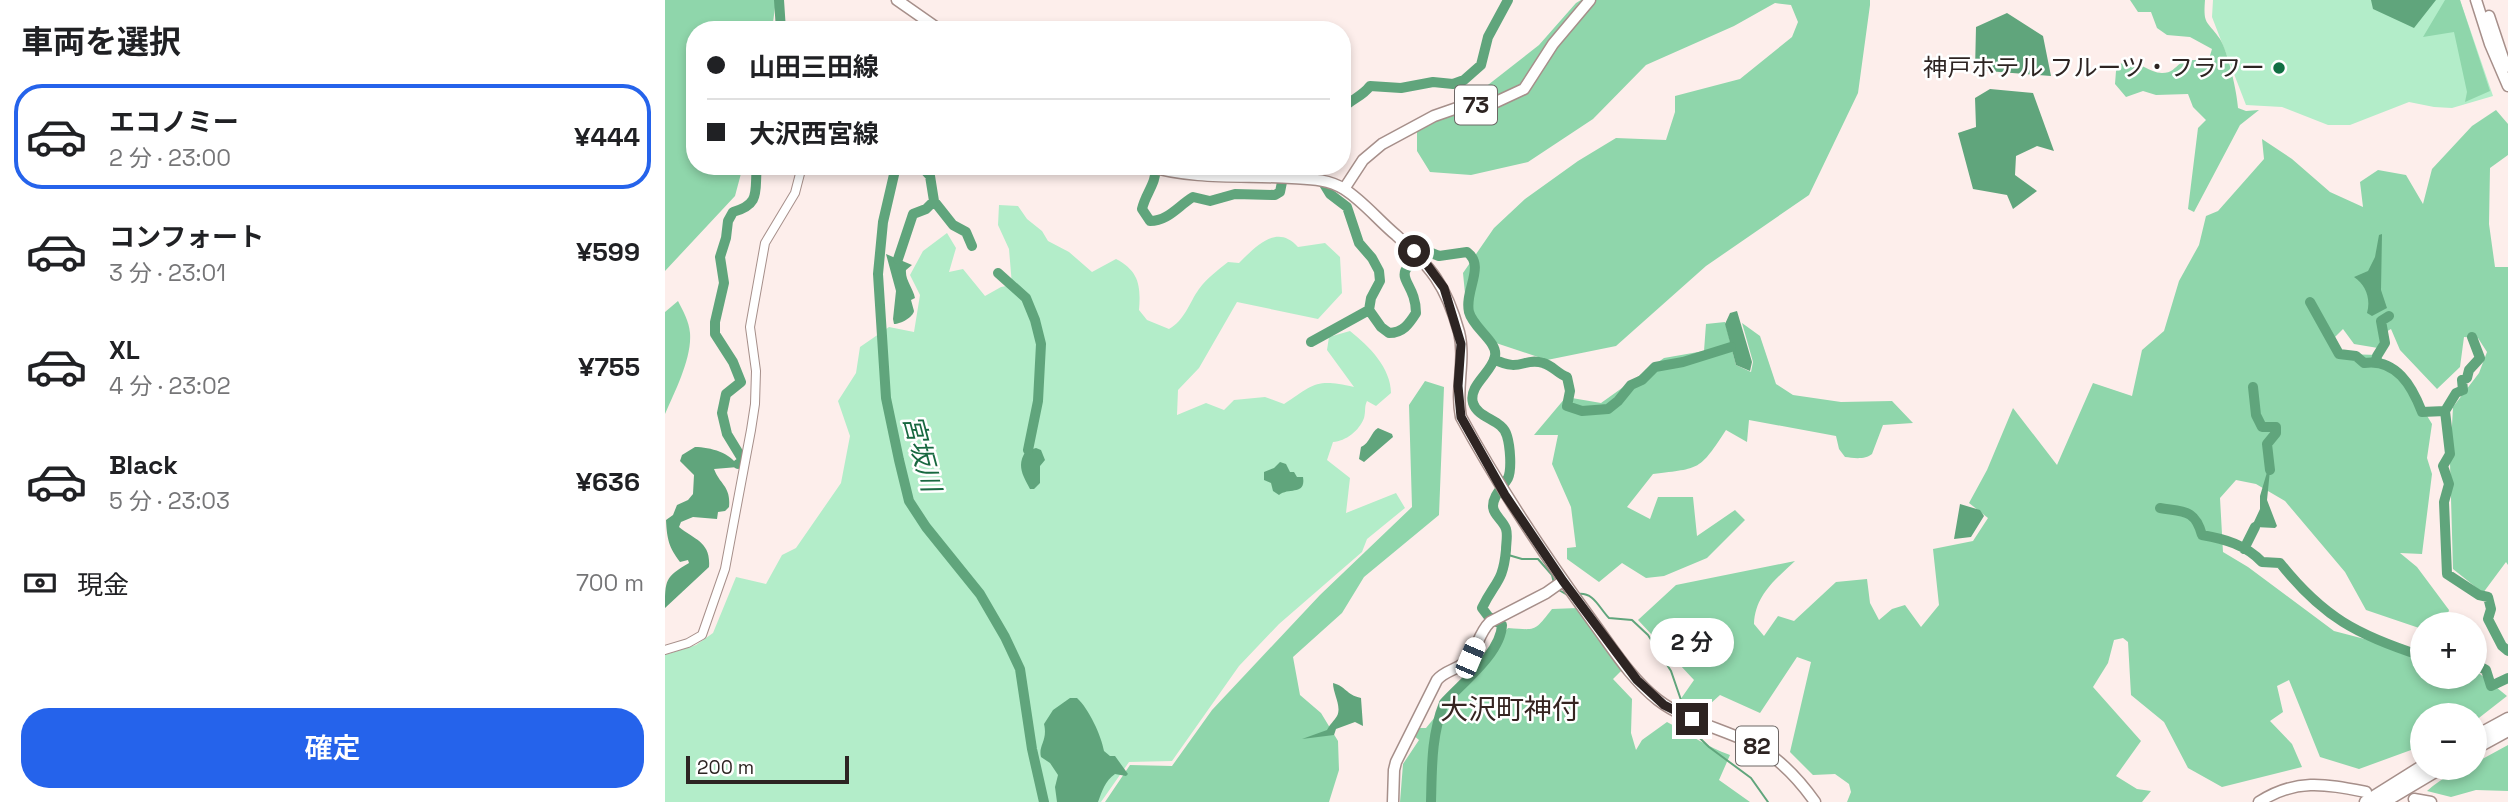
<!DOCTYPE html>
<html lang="ja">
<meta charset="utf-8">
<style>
:root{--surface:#fff;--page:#f2f2f2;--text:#202124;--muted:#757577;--line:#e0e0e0;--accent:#2563eb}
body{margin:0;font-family:"Space Grotesk","Noto Sans JP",sans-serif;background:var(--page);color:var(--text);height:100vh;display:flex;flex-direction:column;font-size:26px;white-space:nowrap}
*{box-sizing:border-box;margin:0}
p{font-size:23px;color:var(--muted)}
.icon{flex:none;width:38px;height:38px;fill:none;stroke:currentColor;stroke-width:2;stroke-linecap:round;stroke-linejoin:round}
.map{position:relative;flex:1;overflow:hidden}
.panel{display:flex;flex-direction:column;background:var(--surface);width:665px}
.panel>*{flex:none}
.banner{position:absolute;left:21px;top:21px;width:665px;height:154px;border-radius:28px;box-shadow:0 4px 10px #0003;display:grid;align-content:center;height:154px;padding:0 21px;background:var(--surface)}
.buttons{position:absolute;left:1745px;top:612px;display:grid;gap:14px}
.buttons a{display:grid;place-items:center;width:77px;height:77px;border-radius:50%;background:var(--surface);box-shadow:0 4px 10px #0003;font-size:35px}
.scale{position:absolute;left:21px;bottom:18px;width:163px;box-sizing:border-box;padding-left:7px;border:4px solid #2d2422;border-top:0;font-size:19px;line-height:24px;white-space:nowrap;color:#2d2422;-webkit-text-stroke:5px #fff;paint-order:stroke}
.end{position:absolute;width:32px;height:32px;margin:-16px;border:9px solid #2d2422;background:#fff;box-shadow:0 0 0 4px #fff}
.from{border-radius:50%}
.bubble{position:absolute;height:49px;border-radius:24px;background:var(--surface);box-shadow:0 4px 10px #0003;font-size:23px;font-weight:600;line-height:49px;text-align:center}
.car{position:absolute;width:21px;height:42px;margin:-21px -10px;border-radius:9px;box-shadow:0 0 5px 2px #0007;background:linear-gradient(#fff 24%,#345 0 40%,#fff 0 76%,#345 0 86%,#fff 0)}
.banner b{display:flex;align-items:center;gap:24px;height:66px;font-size:26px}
.banner b+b{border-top:2px solid var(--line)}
.banner i{width:18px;height:18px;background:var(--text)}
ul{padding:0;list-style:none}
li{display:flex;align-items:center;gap:21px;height:105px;margin:0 14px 10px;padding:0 7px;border:4px solid transparent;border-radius:28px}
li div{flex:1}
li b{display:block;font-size:26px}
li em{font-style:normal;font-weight:600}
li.current{border-color:var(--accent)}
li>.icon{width:63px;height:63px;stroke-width:1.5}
h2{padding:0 21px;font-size:32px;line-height:84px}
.pay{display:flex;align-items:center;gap:18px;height:77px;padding:0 21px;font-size:26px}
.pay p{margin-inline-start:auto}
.primary-button{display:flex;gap:14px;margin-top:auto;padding:14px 21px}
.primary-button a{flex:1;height:80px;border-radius:28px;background:var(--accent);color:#fff;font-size:28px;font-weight:600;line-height:80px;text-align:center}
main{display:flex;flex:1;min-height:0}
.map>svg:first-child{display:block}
</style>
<main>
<section class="panel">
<h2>車両を選択</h2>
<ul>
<li class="current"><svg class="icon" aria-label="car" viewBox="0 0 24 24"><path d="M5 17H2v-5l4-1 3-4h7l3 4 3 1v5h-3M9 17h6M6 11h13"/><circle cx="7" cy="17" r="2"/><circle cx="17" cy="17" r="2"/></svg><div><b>エコノミー</b><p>2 分 · 23:00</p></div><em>¥444</em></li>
<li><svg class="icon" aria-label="car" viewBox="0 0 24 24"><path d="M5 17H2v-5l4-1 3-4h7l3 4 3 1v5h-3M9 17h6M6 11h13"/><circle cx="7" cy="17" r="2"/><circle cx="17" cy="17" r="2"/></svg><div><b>コンフォート</b><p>3 分 · 23:01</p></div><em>¥599</em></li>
<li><svg class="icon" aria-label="car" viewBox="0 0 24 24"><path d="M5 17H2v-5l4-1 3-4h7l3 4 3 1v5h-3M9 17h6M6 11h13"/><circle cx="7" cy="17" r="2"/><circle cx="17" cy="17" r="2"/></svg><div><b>XL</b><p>4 分 · 23:02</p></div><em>¥755</em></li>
<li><svg class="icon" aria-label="car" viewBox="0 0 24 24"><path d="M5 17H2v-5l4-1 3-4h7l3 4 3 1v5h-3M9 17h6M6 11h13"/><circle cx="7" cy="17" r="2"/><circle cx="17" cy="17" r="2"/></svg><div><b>Black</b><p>5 分 · 23:03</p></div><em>¥636</em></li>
</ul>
<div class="pay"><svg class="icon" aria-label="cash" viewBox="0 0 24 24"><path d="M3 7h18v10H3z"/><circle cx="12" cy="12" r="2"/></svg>現金<p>700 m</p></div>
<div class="primary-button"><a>確定</a></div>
</section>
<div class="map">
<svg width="1843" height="802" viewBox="0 0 1843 802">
<rect width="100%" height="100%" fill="#fdeeeb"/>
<path fill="#b3edc9" d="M1548 0H1795L1828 96 1787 108 1769 107 1744 102 1685 125H1663L1617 107 1581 105 1547 17Z
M334 205 353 206 362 219 377 231 383 241 404 252 427 272 451 259C474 271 476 286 474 310L482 320 504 329C520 320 524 303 534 289 542 278 553 270 563 262L574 263C591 246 612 223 633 247L660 243 675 257 677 293 653 319 572 302 534 368 513 390 512 415 541 403 559 410 569 400 600 397 619 404C649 384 651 378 689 387L662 350 664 337 685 331C704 346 726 368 726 393L711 406 702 401C699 407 701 411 699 418 694 431 681 441 668 442L662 460 685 478 681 513 731 493 740 508 702 539 697 552 614 624 574 666 507 761 464 762 436 802H0V655L31 645 48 633 71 577 101 584 117 555 131 548 176 483 185 436 173 401 191 373 195 347 224 327 249 332 255 295 245 275 258 251 282 233 291 248 284 272 298 269 320 296 336 287 347 285 344 249 333 225Z"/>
<path fill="#8fd6ab" d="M0 0H111L107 30H30V166H78L70 196 0 271Z
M916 0H1205V5L1193 93 1144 195 1041 266 951 346 882 360 828 342 802 314 798 273 829 228 860 199 913 161 951 138 1001 140 1010 112V96L1075 79 1127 37 1133 22 1126 5 1110 3 1069 26 981 65 928 119 863 162 806 175 765 172 752 151V129L777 109 805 99 874 45 911 3Z
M1465 0H1540C1538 26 1542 20 1555 39 1563 52 1572 92 1573 108L1581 111 1594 110 1575 125 1529 212 1523 209 1533 128 1541 120 1528 107 1523 94 1491 95 1478 91 1461 97 1450 84 1451 71 1455 64C1471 57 1481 72 1497 73 1507 73 1509 68 1516 63 1523 59 1536 60 1544 59L1547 49 1525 37 1502 35 1492 28 1486 12H1473Z
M1780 0H1795L1825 91 1800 102 1802 92 1789 32 1758 37Z
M1831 110 1843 124V155L1825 168 1824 224 1830 267H1843V565L1841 562 1818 593 1788 569 1785 463 1788 407 1814 373 1822 352 1813 338 1799 337 1795 367 1772 389 1735 350 1726 329 1719 333 1713 348 1689 344 1678 329 1670 337 1678 354 1714 355 1747 391 1767 424 1762 458 1767 474 1757 554 1735 553 1752 567 1784 610 1780 625H1757V629L1701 610 1680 572 1620 501 1591 484 1571 480 1555 498 1558 552 1583 567 1669 631 1757 654V677H1810V670L1842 696 1810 721V716H1757V746L1694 769 1655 757 1624 680 1612 686 1618 712 1605 721 1627 744 1637 767 1557 787 1523 768 1499 722 1466 695 1463 642 1458 638 1449 640 1443 663 1428 687 1476 741 1451 776 1472 789 1486 791 1477 802H1182L1186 792 1184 784 1170 774 1148 775 1125 752 1146 662 1132 657 1095 713 1055 695 1035 713 1015 700 1029 680 973 620 1011 585 1130 561C1111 579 1090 595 1089 624L1099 636 1113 616 1129 621 1171 582 1202 579 1205 603 1214 620 1227 609 1240 605 1256 627 1274 605 1268 549 1308 541 1323 518 1304 503 1322 470 1348 408 1392 465 1428 383 1467 396 1477 350 1499 331 1514 281 1534 245 1541 216 1553 211 1599 159 1597 139 1627 159 1665 192 1698 207 1695 182 1713 170 1741 175 1758 204 1767 169 1807 126Z
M13 301C18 311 24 321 25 333 27 358 10 391 0 414V312Z
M1060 322 1071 365 1086 372 1088 362 1077 323 1095 336 1111 384 1128 395 1176 402 1227 401 1248 423 1218 425 1207 454C1200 460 1188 458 1180 457L1174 449 1171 436 1084 420 1082 442 1061 430C1034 471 1036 468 988 474L962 507 985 519 993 497H1028L1032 536 1070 510 1080 520 1042 558 999 576 981 578 957 563 934 582 902 559V548L911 547 906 507 887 464 893 435H869L901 397 936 403 999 358 1039 351 1041 324Z
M760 381 779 387 774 515 699 577 677 613 628 657 635 695 656 713 673 741 674 770 664 802H440L465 765 507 766 547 710 655 595 747 507 744 405Z
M913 608 960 667 948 679 967 699 966 733 971 750 977 740 1002 722C1023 733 1042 747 1065 755L1054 780 1085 802H735L738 764 754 740 748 735 752 728H761L843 628C872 630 869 632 887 609Z
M1843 745V791L1811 790 1786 797 1762 791C1775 780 1792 768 1810 768V763Z"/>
<path fill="#60a57c" d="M1706 0H1771L1749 28 1708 9Z
M1342 13 1378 36 1386 76 1310 70 1311 27Z
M1325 89 1368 93 1389 151 1372 146 1351 156 1350 175 1372 191 1348 209 1342 195 1308 189 1293 133 1311 127 1310 98Z
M1717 234 1716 290 1722 308 1707 316 1702 313C1706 299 1701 285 1689 277L1703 271 1710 257 1714 235Z
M221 254 247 265 241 270C240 280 248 288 250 298L246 300 249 311C248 317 236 324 229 324L228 319 231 291Z
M1072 311 1087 362 1085 371 1071 365 1060 324 1065 313Z
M713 428 727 434 728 437 699 462 694 459 696 447C705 443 706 432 713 428Z
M30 447C45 447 67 453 73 467L49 469C55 485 66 486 64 507L60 511 53 512 52 519 28 517 16 522 14 527C30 540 46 542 44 567L0 608C0 580 0 577 24 563L23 560 15 562C4 547 2 540 1 520L8 515 12 505 23 500 28 494 29 475 15 461 17 455Z
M371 448 376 450 380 460 375 466V483L369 489H365C358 476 351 465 361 451Z
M615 462 621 464 625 472H629L632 477H638C641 496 624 487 614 495L608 491 606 483 599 480V472L609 468Z
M1603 469 1605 470 1602 500 1612 526 1610 528 1590 527 1588 524 1595 509V496Z
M1295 504 1315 510 1319 516 1306 537 1289 539Z
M668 683C681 686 681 695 696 698L698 726 690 722 671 729 669 735 637 739 662 730C665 724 669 721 672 716 677 706 668 694 668 683Z
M405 698H412C424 709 436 735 439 751L445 756H450L463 774 461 776 450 774C440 781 437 791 433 802H392L390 787 393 775 385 763 376 757C373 745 383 741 379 724L388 710Z"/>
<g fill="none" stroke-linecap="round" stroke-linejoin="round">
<path stroke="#60a57c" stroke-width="2" d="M840 554 857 559H873L887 575 889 583
M894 590 904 596
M913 594C929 592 934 608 944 618L967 620 983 635 1006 671 1016 700 1015 708
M1013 717 1044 747 1086 778 1103 802"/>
<path stroke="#60a57c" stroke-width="10" d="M114 0 116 30
M677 109C686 99 697 97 705 86L736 88 768 82 788 84 799 80 816 65 823 37 843 0
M231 166 218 222 213 274 221 398 234 460 244 501 261 527 315 594 340 637 355 669 367 749 379 802
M256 166 265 176 269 201 288 225 301 232 307 246
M491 166C491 185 481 192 477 209L485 221C503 221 513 206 528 197L545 201 570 194 610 195 615 192 619 172 625 166
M648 166 665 194 682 207 694 243 707 258 714 271 715 281 706 298 704 310 716 327 724 333C738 333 744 324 751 313 751 277 718 277 764 252L774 256 802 252C821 266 799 291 804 312 808 328 833 342 830 356 827 373 803 385 808 403 813 419 838 419 842 436 845 446 847 469 843 478 838 487 828 495 828 506 828 515 838 520 841 529 843 535 841 543 841 550 838 583 830 581 817 608L823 616 837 625C836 653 798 682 779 703 766 736 767 768 766 802
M233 259 248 214 261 209 269 201
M333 273 361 298 370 320 376 344 373 401 363 450
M1645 302 1674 354 1691 356 1699 363C1731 358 1747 386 1757 412L1780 411 1785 454 1778 466 1784 484 1779 502 1782 574 1814 595 1823 597 1826 609 1823 619 1837 646 1843 651
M646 342 704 310
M829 359C855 373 859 357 878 363 887 365 893 374 902 377L905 391 902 406 917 411 943 409 953 401 966 385 977 380 990 367 1018 362 1066 347
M1711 361 1712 356 1720 343 1716 321 1724 316
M1588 387 1591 415 1597 427H1611V433L1602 444 1605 470
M1780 411 1791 393 1798 390 1797 380 1802 378 1804 370 1815 358 1807 337
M73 464 77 463 76 457 62 434 57 413 61 394 76 382 68 362 50 334V322L59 283 55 257 61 238 63 221 68 212C97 204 89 190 92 166
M1495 508C1519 512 1530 509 1537 535 1560 539 1581 545 1597 562L1615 563C1658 617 1692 635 1757 656
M1579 549 1590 527
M1810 664 1821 670 1826 686 1843 678"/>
<g stroke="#a68f8a" stroke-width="10">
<path id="tertiary" d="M0 650 23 643 37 635 60 569 86 430 90 404 91 371 85 327 100 243 130 193 137 166"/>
</g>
<g stroke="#a68f8a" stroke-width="13">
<path id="primary" d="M232 0 275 30
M1811 0 1825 44 1843 86
M1824 16 1841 67
M483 166C529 180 580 175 627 178 645 179 663 179 679 189 698 201 714 221 731 235 766 267 781 285 794 332 801 360 790 389 796 417 835 489 880 556 928 622 948 649 966 679 993 700 1019 720 1054 728 1084 742 1111 755 1133 778 1150 802
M679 189 698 160 717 144 769 116 792 108 831 102 859 89 888 44 925 0
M1749 799 1766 802
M728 802 729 770 731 762 772 680C781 669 798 669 805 657 813 646 814 633 825 622L881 593 898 581
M1594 802C1631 778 1660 784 1701 792"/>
</g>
<g stroke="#a68f8a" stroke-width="15">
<path id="motorway" d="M1810 737 1843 719
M1810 748 1843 730
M1701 802 1757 767
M1718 802 1775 768"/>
</g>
<use href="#tertiary" stroke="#fff" stroke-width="8"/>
<use href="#primary" stroke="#fff" stroke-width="10"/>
<use href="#motorway" stroke="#fff" stroke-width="12"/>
</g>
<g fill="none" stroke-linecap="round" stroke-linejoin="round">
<path stroke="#2d2422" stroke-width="9" d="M749 251 760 262 779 288 796 344 793 386 796 417 840 495 898 581 972 680 999 705 1027 719"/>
</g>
<circle fill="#116f43" stroke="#fff" stroke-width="2.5" cx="1614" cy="68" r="7"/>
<g text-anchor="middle" stroke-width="5" stroke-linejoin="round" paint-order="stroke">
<g fill="#fff" stroke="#6c6664" stroke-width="2">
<rect x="790" y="85.5" width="42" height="39" rx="5"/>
<rect x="1071" y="726.5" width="42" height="39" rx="5"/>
</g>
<g font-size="23" font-weight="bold" fill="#2d2422">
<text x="811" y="113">73</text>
<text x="1092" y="754">82</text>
</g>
<g font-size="24" fill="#2d2422" stroke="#fff" text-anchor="end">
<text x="1600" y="76">神戸ホテル フルーツ・フラワー</text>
</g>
<g font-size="26" font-style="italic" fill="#186840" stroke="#fff">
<text transform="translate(257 453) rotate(75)" y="9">宮坂川</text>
</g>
<g font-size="28" fill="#362421" stroke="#fff">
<text x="845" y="719">大沢町神付</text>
</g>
</g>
</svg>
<div class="buttons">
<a>+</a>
<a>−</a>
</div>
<div class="scale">200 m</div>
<i class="end from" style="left:749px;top:251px"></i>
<i class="end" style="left:1027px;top:719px"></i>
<div class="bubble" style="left:985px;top:618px;width:84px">2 分</div>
<i class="car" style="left:805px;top:658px;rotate:23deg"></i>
<div class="banner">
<b><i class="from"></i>山田三田線</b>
<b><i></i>大沢西宮線</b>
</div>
</div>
</main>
